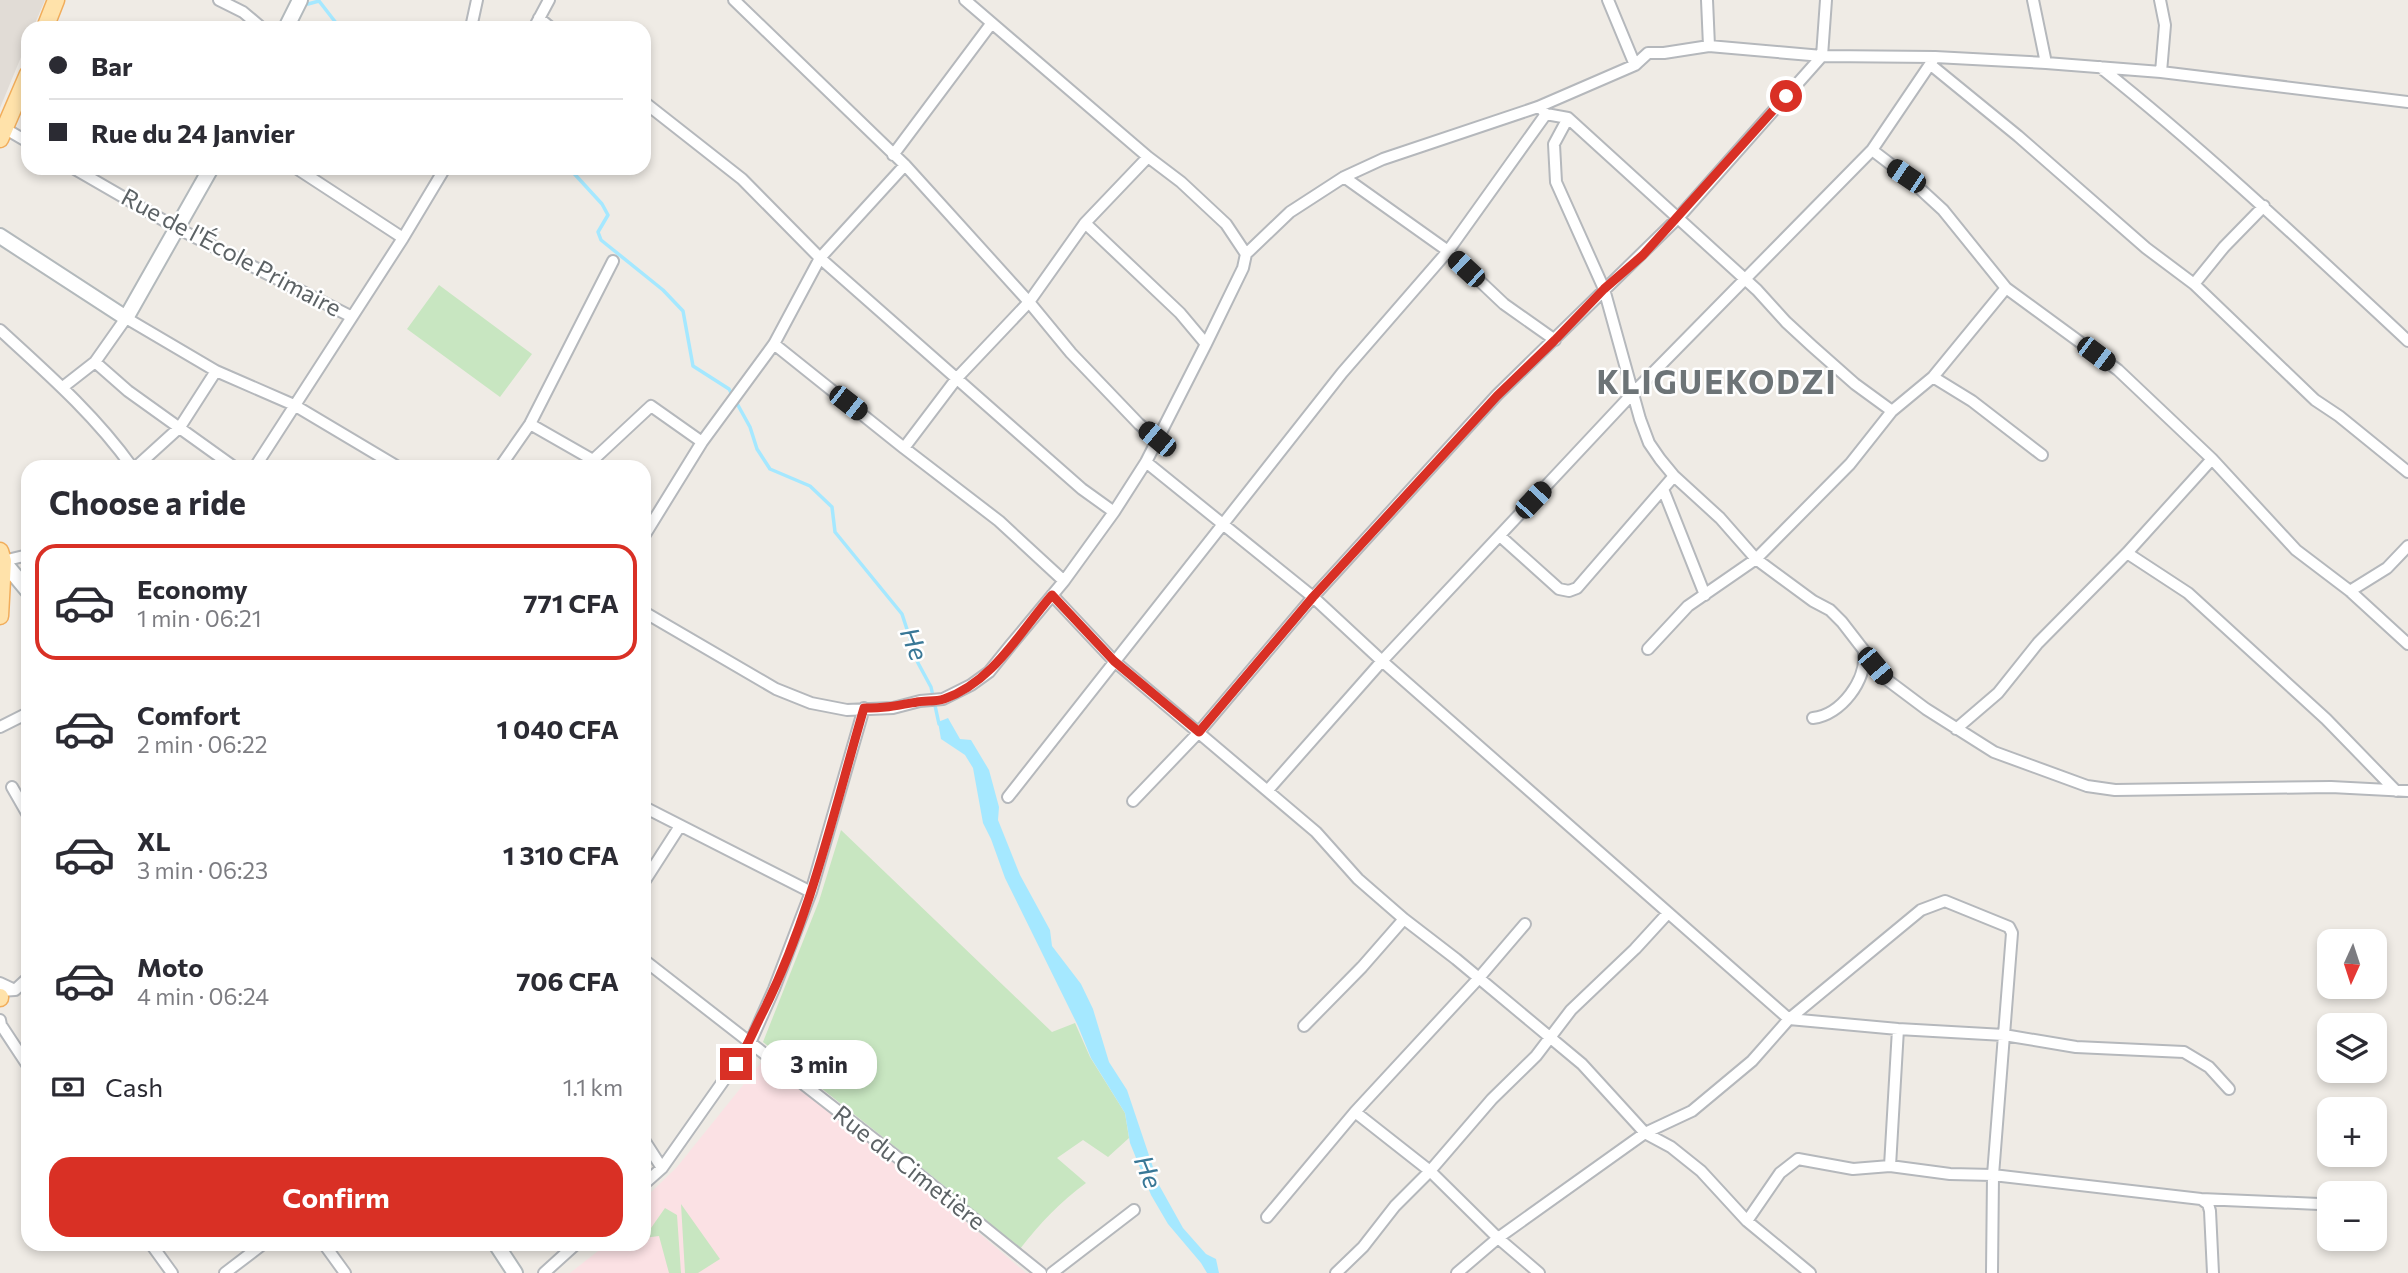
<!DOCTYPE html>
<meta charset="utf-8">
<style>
:root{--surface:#fff;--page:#f2f2f3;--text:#2b2b33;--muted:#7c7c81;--line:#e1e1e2;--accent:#d93025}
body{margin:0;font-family:Commissioner,sans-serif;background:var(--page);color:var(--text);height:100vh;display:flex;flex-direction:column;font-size:26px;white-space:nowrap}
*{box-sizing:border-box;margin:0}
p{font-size:23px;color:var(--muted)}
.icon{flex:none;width:38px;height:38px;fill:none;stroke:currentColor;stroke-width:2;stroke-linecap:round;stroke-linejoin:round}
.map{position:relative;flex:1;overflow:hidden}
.drawer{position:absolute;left:21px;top:460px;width:630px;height:791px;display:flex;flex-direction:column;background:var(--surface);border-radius:21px;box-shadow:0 4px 10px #0003}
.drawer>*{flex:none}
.banner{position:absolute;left:21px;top:21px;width:630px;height:154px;border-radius:21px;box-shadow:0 4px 10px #0003;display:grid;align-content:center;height:154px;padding:0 28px;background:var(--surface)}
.needle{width:46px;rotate:183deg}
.tools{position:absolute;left:2317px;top:929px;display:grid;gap:14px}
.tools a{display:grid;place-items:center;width:70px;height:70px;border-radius:14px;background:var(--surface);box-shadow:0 4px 10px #0003;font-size:35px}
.end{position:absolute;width:32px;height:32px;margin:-16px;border:9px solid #d93025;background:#fff;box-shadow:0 0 0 4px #fff}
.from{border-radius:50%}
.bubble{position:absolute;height:49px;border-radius:21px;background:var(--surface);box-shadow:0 4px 10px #0003;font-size:23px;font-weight:700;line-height:49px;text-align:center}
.car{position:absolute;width:21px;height:42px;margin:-21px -10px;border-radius:9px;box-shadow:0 0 5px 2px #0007;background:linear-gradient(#222 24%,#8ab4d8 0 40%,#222 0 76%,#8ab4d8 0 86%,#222 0)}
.banner b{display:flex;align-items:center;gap:24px;height:66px;font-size:26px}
.banner b+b{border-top:2px solid var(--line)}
.banner i{width:18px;height:18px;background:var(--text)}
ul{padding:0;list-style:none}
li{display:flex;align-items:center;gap:21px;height:116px;margin:0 14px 10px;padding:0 14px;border:4px solid transparent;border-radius:21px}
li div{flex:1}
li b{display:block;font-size:26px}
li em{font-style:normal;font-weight:700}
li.selected{border-color:var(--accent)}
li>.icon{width:63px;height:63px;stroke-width:1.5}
h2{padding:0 28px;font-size:32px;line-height:84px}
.pay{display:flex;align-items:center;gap:18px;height:77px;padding:0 28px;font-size:26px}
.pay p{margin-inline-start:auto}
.cta{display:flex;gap:14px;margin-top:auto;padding:14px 28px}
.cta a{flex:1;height:80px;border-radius:21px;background:var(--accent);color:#fff;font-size:28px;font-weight:700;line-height:80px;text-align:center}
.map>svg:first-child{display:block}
</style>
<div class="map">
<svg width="2408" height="1273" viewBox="0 0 2408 1273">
<rect width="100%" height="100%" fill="#efebe5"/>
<path fill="#e1dcd6" d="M0 0H45L33 28H28V40L0 108Z"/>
<path fill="#fbe1e4" d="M768 1054 1026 1273H570L607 1244H644V1199L677 1167Z"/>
<path fill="#c8e6c1" d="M439 285 532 354 500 397 407 329Z
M841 830 1052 1032 1075 1023 1090 1057 1125 1113 1129 1138 1108 1157 1083 1140 1057 1158 1086 1183C1060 1202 1040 1223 1020 1249L932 1176 763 1042 819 901Z
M681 1204 720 1259 698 1273H685Z
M665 1208 677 1215 681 1273H669L659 1236 644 1238Z"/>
<path fill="#a5e8ff" d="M948 718 960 739 971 740 989 770 999 807 998 820 1020 875 1050 930 1052 946 1081 984 1093 1009 1109 1062 1127 1090 1159 1185 1183 1228 1206 1254 1216 1259 1219 1273H1207L1201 1263 1168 1224 1151 1195 1130 1143 1125 1113 1091 1058 1078 1026 1005 878 991 839 983 823 973 768 965 755 941 739 938 722Z"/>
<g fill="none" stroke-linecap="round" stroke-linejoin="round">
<path stroke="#a5e8ff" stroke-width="3.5" d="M304 0 308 4 319 1 340 28
M569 168 602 204 608 215 598 232 601 240 663 290 683 311 693 366 729 389 750 427 757 449 770 469 810 486 832 507 835 532 902 614 918 663 931 687 939 724"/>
<g stroke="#b5b8bc" stroke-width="14">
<path id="street" d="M219 0 243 12 262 28
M734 0 905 165 1029 302 1071 353 1139 424 1157 439
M965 0 1148 157 1181 182 1226 224 1246 254
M1608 0 1635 65
M1707 0 1709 46
M2033 0 2046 63
M2160 0 2165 25 2161 72
M539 18 551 28
M472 23 477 0
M534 28 549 0
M1931 65 2018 136 2146 248 2194 284 2315 400 2339 416 2408 472
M2100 67C2208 153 2307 247 2408 341
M644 102 742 179 820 258 1082 489 1114 512
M1543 111 1546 114 1568 118 1757 290 1786 322 1812 346 1855 384 1892 411
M1568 118 1554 144 1556 182 1604 289 1640 419 1649 443 1660 459 1674 476 1720 518 1756 559 1813 601 1830 610 1842 622 1886 679 1926 709 1994 752 2087 786 2115 790 2331 787 2408 791
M4 128 28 142
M1872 150 1906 176 1943 210 2006 288 2118 370 2212 459 2296 550 2350 591 2408 644
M893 155 991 24
M73 168 175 227 352 317
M296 168 403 238
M1344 177 1448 251 1504 304 1555 340
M1085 223 1180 313 1206 344
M2194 284 2224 247 2264 206
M0 330C47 373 95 415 132 467
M774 344 904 448 957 378 1029 302 1085 223 1148 157
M95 362 128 391 234 467
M1933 377 1972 401 2042 455
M63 387 95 362 126 318 216 371 294 405 398 467
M530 424 593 460
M904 448 999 521 1064 581
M1146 462 1313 597 1382 661 1789 1019 1898 1029 2004 1035 2076 1047 2184 1052 2209 1067 2229 1089
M136 467 180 427 216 371
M255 467 403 238 445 168
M500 467 530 424 613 261
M588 467 593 460 651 406 702 442
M1663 489 1705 595
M644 536 702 442 774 344 820 258 905 165
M1500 536 1559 589 1569 591 1577 588 1674 476
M2127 553 2188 593 2326 719 2396 791
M3 561 28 555
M2350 591 2387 568 2408 546
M1052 595 1114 661 1316 832 1358 879 1404 919 1456 959 1582 1064 1645 1133 1692 1111 1752 1061 1789 1019 1921 910 1945 901 2009 927 2012 933 1993 1175 1992 1273
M644 612 776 689 811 703 847 710 893 708 920 701 943 699 971 685 989 672 1010 646 1064 581 1114 512 1146 462 1206 344 1243 268 1246 254 1290 212 1344 177 1383 159 1538 107 1635 65 1648 53H1664L1709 46 1822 56 1935 57 2046 63 2161 72 2408 102
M1648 649 1688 606 1756 559 1850 464 1892 411 1933 377 2006 288
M1813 718C1841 715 1867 680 1864 653
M0 727 28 713
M1956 729 1998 693 2038 643 2127 553 2212 459
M12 787 28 815
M1268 790 1382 661 1634 392 1872 150 1935 57
M1008 797 1342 373 1448 251 1546 114
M1133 801 1199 732 1313 597 1497 395 1679 217 1822 56 1826 0
M644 807 811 892
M644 882 680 826
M644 960 906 1164 1041 1273
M0 983 15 990 0 991
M15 990 28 978
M0 1020 1 1025 28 1066
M1304 1026 1362 967 1404 919
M644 1140 662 1168
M1890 1166 1898 1029
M644 1184 662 1168 750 1043 774 989 811 892 864 708
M2201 1199 2208 1204 2210 1211 2213 1273
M1267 1217 1355 1112 1478 979 1525 924
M1747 1221 1780 1173 1798 1159 1853 1169 1890 1166 1950 1174 1993 1175 2201 1199 2319 1204
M151 1244 172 1273
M324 1244 345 1273
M225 1273 263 1244
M544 1273 576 1244
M1052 1273 1134 1210
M1336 1273 1363 1247 1395 1206 1430 1171 1355 1112
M1457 1273 1498 1238 1645 1133 1671 1147 1701 1171 1747 1221 1810 1273
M1539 1273 1498 1238 1430 1171 1492 1099 1536 1056 1571 1010 1635 949 1668 913"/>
</g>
<g stroke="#b3b9bc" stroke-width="18">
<path id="secondary" d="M286 28 300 0
M0 236 126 318 211 168
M3 561 28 591
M496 1244 515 1273"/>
</g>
<g stroke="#f1ad5b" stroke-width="19">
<path id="primary" d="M45 28 56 0
M0 139 28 74
M0 551 3 561 0 616
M0 997V998"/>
</g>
<use href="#street" stroke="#fff" stroke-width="10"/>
<use href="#secondary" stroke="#fff" stroke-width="14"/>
<use href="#primary" stroke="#ffe2aa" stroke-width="16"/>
</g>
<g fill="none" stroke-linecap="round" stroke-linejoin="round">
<path stroke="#d93025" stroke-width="9" d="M736 1064C748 1046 753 1031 763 1012 811 916 834 810 864 708 886 708 895 706 917 702 926 700 935 702 944 699 993 682 1019 633 1052 595L1114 661 1199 732 1313 597 1497 396 1555 340 1604 289 1643 255 1786 96"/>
</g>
<g text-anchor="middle" stroke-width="5" stroke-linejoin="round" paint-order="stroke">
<g font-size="24" fill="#5c6265" stroke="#fff">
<text transform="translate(231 253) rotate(28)" y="8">Rue de l'École Primaire</text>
<text transform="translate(909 1168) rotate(38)" y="8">Rue du Cimetière</text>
</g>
<g font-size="26" font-style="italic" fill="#397897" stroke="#fff">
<text transform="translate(914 644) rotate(68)" y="9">He</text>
<text transform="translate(1148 1172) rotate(68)" y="9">He</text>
</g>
<g font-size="32" font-weight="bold" letter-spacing="2" fill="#6d7477" stroke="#fff">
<text x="1717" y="394">KLIGUEKODZI</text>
</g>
</g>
</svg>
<div class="tools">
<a><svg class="needle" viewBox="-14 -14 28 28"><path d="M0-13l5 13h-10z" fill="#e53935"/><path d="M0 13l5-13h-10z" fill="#7c7c81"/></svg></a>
<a><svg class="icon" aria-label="layers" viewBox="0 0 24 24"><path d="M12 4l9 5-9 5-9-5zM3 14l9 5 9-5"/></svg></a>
<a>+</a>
<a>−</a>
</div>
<i class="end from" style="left:1786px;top:96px"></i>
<i class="end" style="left:736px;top:1064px"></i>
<div class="bubble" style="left:761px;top:1040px;width:116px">3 min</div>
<i class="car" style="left:1906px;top:176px;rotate:304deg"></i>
<i class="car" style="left:1466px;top:269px;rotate:313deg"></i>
<i class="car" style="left:2096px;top:354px;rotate:127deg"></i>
<i class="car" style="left:848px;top:403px;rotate:128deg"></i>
<i class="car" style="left:1157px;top:439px;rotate:310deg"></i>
<i class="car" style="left:1533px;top:500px;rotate:43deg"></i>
<i class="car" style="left:1875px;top:666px;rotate:140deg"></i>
<div class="banner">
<b><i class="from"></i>Bar</b>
<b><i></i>Rue du 24 Janvier</b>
</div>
<section class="drawer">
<h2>Choose a ride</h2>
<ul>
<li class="selected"><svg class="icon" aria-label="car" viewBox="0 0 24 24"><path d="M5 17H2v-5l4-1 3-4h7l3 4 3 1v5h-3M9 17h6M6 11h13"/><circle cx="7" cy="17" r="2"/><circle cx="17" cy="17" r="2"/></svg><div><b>Economy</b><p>1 min · 06:21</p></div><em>771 CFA</em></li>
<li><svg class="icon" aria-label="car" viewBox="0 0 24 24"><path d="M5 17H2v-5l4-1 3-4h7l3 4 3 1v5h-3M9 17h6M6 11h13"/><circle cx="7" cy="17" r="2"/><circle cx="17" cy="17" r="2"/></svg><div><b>Comfort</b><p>2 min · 06:22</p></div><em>1 040 CFA</em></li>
<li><svg class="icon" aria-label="car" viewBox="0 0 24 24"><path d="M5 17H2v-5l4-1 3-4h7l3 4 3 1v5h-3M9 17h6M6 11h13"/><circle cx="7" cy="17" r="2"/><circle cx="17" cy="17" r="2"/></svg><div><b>XL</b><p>3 min · 06:23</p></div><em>1 310 CFA</em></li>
<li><svg class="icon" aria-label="car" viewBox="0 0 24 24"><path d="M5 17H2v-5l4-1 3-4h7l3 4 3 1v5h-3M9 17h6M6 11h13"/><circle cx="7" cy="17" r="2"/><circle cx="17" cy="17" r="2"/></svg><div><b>Moto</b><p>4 min · 06:24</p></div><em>706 CFA</em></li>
</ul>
<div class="pay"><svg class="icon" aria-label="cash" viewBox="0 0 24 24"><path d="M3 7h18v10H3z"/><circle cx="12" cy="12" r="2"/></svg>Cash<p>1.1 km</p></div>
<div class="cta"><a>Confirm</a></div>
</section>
</div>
